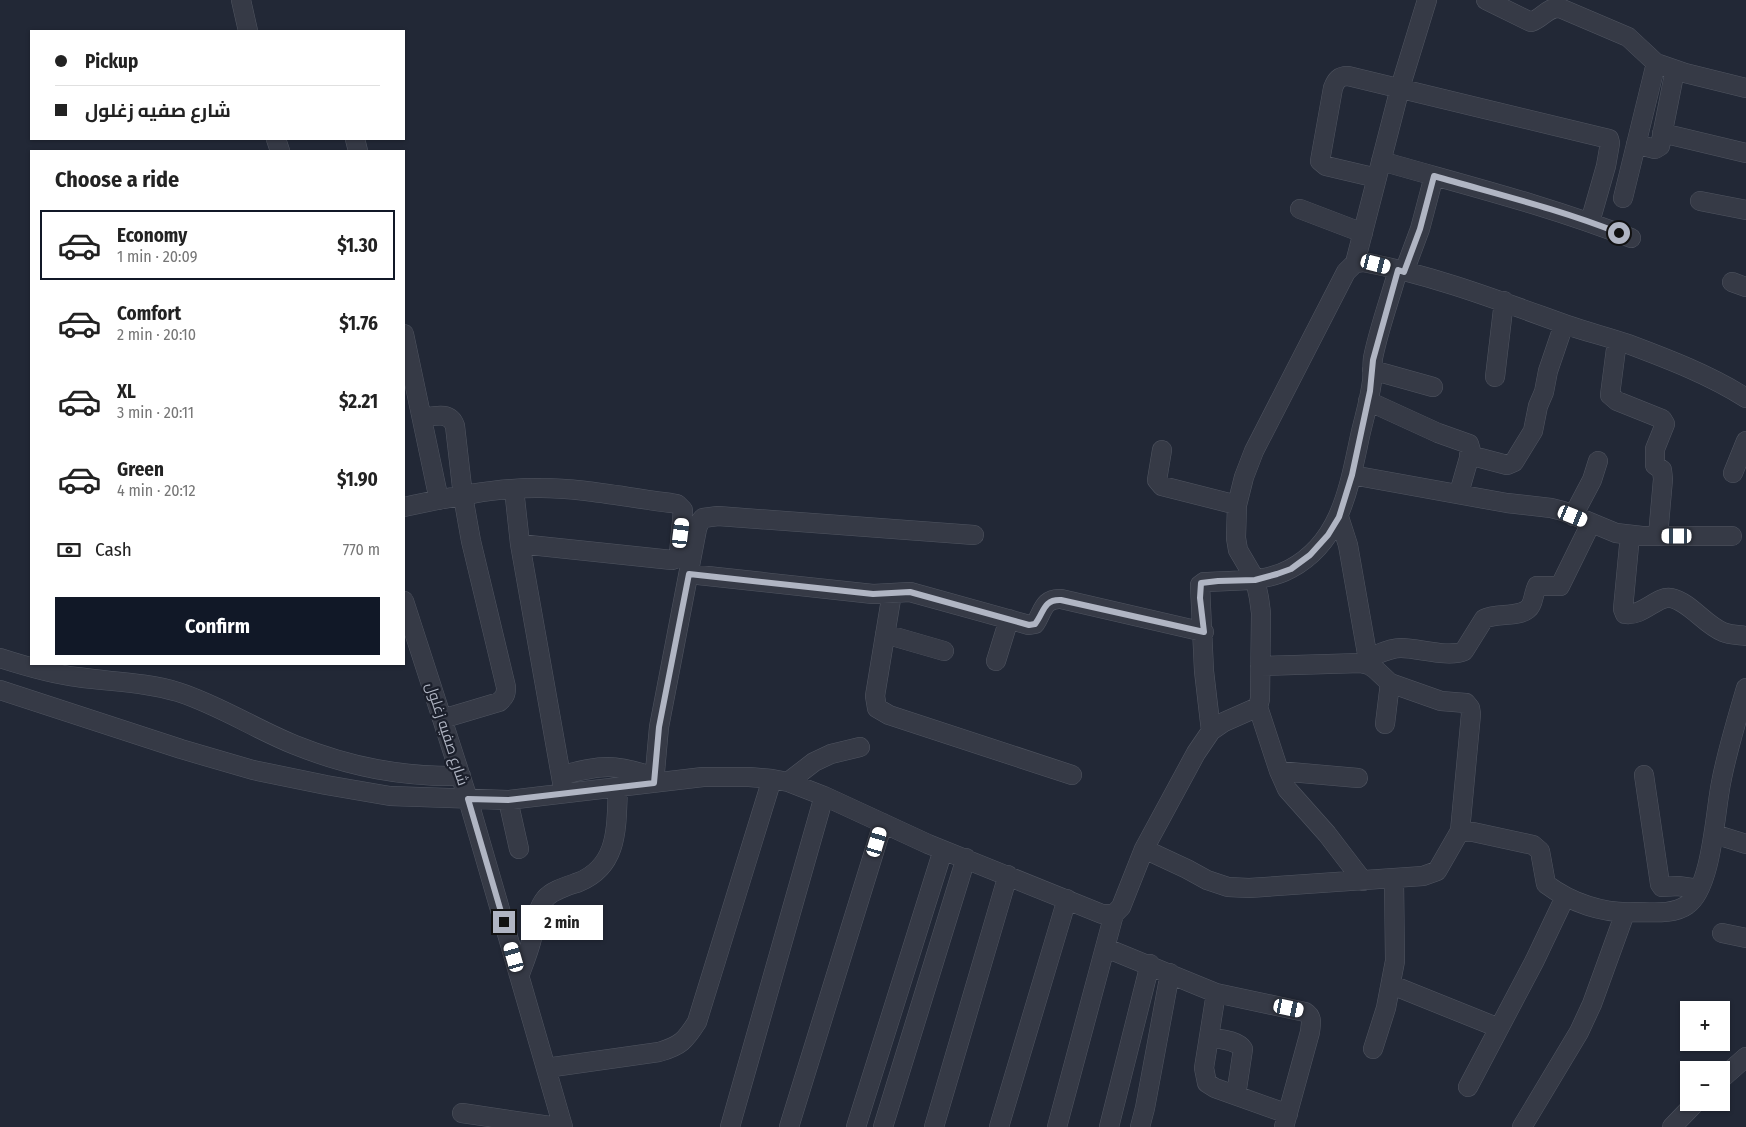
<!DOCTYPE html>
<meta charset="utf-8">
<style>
:root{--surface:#fff;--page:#f2f2f2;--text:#222;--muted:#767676;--line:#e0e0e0;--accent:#111827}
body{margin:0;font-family:"Fira Sans Condensed",Cairo,sans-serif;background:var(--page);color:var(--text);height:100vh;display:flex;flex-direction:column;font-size:19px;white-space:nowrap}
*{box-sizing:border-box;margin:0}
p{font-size:16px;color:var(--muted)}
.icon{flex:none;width:28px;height:28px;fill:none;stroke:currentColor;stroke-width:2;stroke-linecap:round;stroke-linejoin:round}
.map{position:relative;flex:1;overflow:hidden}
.details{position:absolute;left:30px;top:150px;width:375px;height:515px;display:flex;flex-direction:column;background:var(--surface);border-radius:0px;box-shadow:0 1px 4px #0004}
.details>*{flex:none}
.hud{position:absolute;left:30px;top:30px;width:375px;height:110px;border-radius:0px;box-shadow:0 1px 4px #0004;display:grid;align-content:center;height:110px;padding:0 25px;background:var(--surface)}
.controls{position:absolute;left:1680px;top:1001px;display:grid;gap:10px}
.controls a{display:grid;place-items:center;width:50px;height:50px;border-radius:0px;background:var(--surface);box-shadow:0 1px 4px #0004;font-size:25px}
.end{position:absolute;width:22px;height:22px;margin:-11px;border:6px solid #b0b5c3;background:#111;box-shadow:0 0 0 2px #111}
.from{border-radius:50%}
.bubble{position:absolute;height:35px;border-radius:0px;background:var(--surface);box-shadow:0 1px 4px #0004;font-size:16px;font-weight:700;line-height:35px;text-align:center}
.car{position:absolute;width:15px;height:30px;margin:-15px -8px;border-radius:6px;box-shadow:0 0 4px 1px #0007;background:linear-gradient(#fff 24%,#345 0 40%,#fff 0 76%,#345 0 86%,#fff 0)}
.hud b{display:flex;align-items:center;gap:18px;height:48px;font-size:19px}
.hud b+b{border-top:1px solid var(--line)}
.hud i{width:12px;height:12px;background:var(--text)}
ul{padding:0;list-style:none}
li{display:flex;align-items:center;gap:15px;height:70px;margin:0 10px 8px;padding:0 15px;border:2px solid transparent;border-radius:0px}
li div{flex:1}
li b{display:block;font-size:19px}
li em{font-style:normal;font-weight:700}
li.current{border-color:var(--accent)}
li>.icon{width:45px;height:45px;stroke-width:1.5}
h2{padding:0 25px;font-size:22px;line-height:60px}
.pay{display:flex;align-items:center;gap:12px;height:55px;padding:0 25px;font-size:19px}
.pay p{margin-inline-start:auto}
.primary-button{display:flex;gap:10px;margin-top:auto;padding:10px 25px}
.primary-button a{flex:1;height:58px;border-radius:0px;background:var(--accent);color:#fff;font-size:20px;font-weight:700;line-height:58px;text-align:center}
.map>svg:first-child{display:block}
</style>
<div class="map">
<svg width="1746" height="1127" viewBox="0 0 1746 1127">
<rect width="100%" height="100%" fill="#222836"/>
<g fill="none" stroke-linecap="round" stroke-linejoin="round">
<g stroke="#505561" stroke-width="20">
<path id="minor" d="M241 0 248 31
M1486 0 1531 22C1543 18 1547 7 1560 8L1628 37 1656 63 1685 73 1746 88
M1662 133 1746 153
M276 139 280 151
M355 139 358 151
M1636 144 1655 149 1660 146 1675 70
M1381 161C1465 185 1550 206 1631 238
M1377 178 1326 166 1320 161 1333 88C1336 80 1339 76 1348 76L1609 139 1610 143 1606 166 1590 222
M1623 198 1656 63
M1700 201 1746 210
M1300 209 1363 233
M1355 263 1400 88 1427 0
M1404 272 1420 229 1434 176
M1732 282 1746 287
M404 334 439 500
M1617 341 1610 395 1617 401 1662 419 1665 424 1655 449V465L1662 470 1663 479 1658 536
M1372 370 1433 387
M1495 377 1504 301
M1368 401 1438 433 1469 444 1471 451 1459 493
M422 418C435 416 450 411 455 426L463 496 471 541 506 687C506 694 505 697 499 702L442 719
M1162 450 1157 480 1162 486 1237 505
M1469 455 1507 465 1514 462 1533 431 1538 406 1544 392 1548 371 1564 324
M1733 473 1746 441
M1352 475 1507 503 1551 508 1563 511 1616 533 1642 536H1732
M514 489 520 544 564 793
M404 507C446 498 498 487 541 488 583 488 628 498 671 503L677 504 683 510 679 553 675 559 672 560 520 544
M1573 516 1592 480 1598 461
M1339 517 1348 545 1369 665
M1630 535 1623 609 1625 614C1642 617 1658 595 1671 598 1690 602 1705 625 1723 632 1730 635 1739 635 1746 636
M689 574 873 594 910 592 1029 625 1035 624C1043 612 1043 598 1061 599L1204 632
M892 593 875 696 877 708 889 715 1072 775
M404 601 468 799 563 1127
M885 634 944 651
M0 658C25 666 51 674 77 677 111 682 145 682 178 692 219 705 255 729 295 745 350 767 402 777 461 776
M1368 658C1379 654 1389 648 1401 648 1419 648 1448 658 1464 651L1484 619C1498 612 1524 619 1531 605 1534 599 1534 592 1537 586H1560L1591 523
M996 661 1009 619
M0 690 181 749 253 770 326 785 390 796 508 800 703 777H749L772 779 788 782 824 796 928 844 1102 914H1114L1121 907 1144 849 1196 753 1211 731 1224 722 1258 707 1260 699 1261 613 1259 598 1255 579 1238 550 1236 538 1237 505 1244 477 1254 451 1346 272 1355 263 1363 262C1433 275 1500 301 1567 325 1587 332 1608 337 1628 344 1668 359 1710 375 1746 398
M1258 707 1279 771 1287 789 1327 834 1363 881
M1385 724 1390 683
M1211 731 1204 671 1200 585 1204 582C1233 580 1264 583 1290 569 1341 542 1349 487 1360 436 1364 418 1370 399 1372 381 1373 373 1372 365 1373 358 1379 328 1390 299 1398 270
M1279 771 1358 778
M562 775C603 765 613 763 654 777
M1644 775 1660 884 1662 887 1678 886 1699 889
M788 782 814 762 831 754 860 747
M654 783 659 727 697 529 699 523 703 518 718 516 974 535
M508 800 519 849
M1460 831 1473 832 1533 845 1540 851 1546 884C1571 903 1604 914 1635 912 1651 912 1673 915 1687 905 1712 888 1715 812 1721 783 1727 751 1737 719 1746 688
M1714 834 1746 844
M1144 849 1187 869 1207 880 1228 887 1249 888 1423 876 1437 871 1460 831 1471 714 1470 708 1466 703 1441 701 1390 683 1375 669 1369 665 1361 663 1260 666
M1722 933 1746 938
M1106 948 1216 993 1305 1012C1313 1017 1311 1023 1310 1032L1284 1127
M520 974C524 963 528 953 531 942 535 928 536 910 545 899 552 890 568 886 579 882 620 865 616 825 618 787
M1392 985 1499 1028
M1216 993 1204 1068 1207 1083 1215 1088 1288 1114
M1209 1037C1219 1039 1237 1040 1243 1049L1236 1095
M1373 1049 1386 1008 1395 961 1394 879
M546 1068 659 1052C680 1046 685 1041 697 1022L772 779
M1721 1079 1746 1057
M1468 1087 1535 960 1565 897
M462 1113 557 1127
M730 1127 824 796
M789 1127 883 823
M856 1127 943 850
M883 1127 966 858
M934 1127 1008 875
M999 1127 1067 899
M1057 1127 1114 914
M1109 1127 1150 964
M1140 1127 1145 1108 1170 973
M1522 1127 1579 1032 1592 1004 1625 913
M1672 1127 1696 1102"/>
</g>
<use href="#minor" stroke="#363a46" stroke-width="19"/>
</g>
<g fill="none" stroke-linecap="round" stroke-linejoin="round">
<path stroke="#b0b5c3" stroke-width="6" d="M504 922 468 799 508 800 654 783 659 727 689 574 873 594 910 592 1029 625 1035 624C1044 613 1043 599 1061 600L1204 632 1200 598 1201 583 1218 581 1255 580 1277 574 1291 569 1310 555 1328 535 1339 517 1352 475 1370 391 1373 360 1398 270 1404 272 1420 229 1434 176C1496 194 1559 209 1619 233"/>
</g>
<g text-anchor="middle" stroke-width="4.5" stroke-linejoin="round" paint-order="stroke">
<g font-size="15" fill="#b0b5c3" stroke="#1b1f2b">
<text transform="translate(447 734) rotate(72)" y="5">شارع صفيه زغلول</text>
</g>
</g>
</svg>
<div class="controls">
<a>+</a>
<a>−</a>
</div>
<i class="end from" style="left:1619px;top:233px"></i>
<i class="end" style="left:504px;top:922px"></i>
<div class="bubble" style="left:521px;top:905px;width:82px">2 min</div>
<i class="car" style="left:1376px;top:264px;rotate:104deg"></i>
<i class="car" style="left:1573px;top:516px;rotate:112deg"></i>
<i class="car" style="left:681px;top:533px;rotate:7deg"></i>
<i class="car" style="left:1677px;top:536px;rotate:270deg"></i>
<i class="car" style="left:877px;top:842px;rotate:17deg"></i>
<i class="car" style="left:514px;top:957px;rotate:344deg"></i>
<i class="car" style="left:1289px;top:1008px;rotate:102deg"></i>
<div class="hud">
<b><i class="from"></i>Pickup</b>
<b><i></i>شارع صفيه زغلول</b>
</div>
<section class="details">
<h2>Choose a ride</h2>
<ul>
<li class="current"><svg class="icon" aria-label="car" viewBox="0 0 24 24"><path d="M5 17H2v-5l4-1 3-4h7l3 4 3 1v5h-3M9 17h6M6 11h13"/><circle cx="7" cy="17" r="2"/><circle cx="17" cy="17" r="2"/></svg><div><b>Economy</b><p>1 min · 20:09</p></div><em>$1.30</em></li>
<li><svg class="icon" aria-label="car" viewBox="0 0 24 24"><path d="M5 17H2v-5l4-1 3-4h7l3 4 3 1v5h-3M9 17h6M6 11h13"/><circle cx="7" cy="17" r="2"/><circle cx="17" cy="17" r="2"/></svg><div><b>Comfort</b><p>2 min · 20:10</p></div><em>$1.76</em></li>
<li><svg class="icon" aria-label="car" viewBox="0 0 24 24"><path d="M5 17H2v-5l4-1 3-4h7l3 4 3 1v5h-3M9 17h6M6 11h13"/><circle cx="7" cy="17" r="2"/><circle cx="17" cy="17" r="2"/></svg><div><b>XL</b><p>3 min · 20:11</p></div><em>$2.21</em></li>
<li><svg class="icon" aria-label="car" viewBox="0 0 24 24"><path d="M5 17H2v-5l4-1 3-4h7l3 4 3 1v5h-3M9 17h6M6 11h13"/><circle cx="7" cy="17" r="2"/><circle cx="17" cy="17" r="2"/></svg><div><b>Green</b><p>4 min · 20:12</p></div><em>$1.90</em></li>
</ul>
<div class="pay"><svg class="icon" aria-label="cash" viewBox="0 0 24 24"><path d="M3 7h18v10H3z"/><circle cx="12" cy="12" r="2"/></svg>Cash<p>770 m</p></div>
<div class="primary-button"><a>Confirm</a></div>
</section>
</div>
